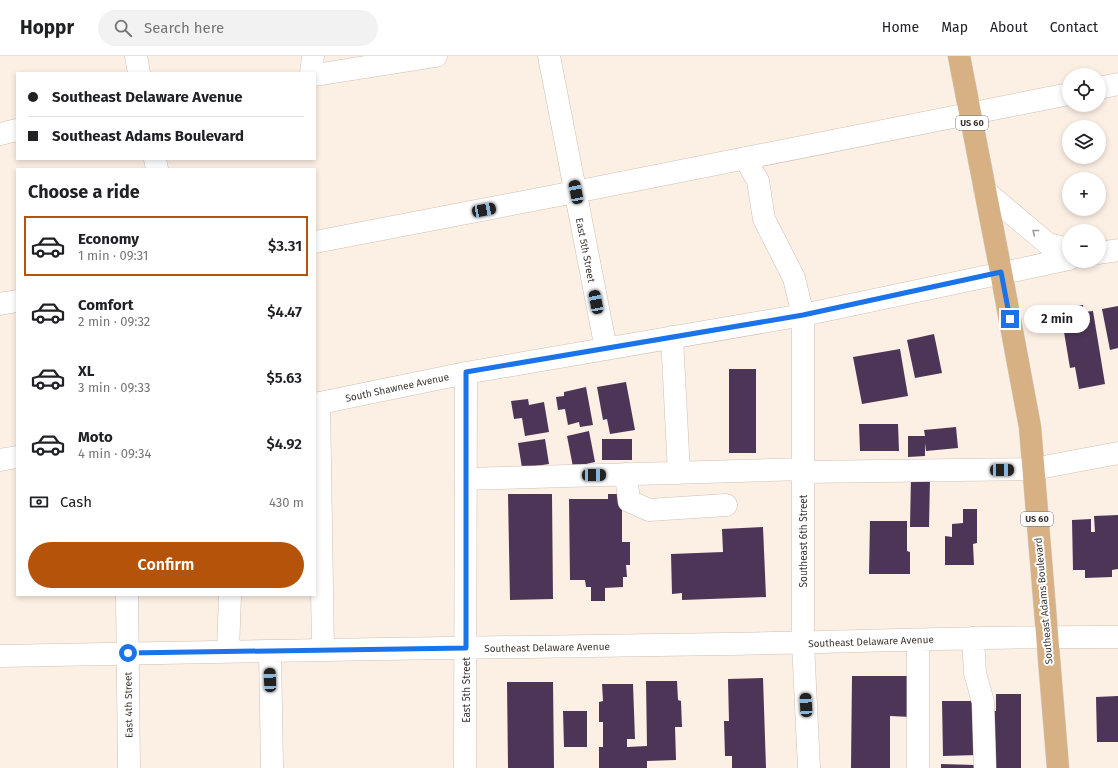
<!DOCTYPE html>
<meta charset="utf-8">
<style>
:root{--surface:#fff;--page:#f2f2f2;--text:#202124;--muted:#757577;--line:#e0e0e0;--accent:#b45309}
body{margin:0;font-family:"Fira Sans",sans-serif;background:var(--page);color:var(--text);height:100vh;display:flex;flex-direction:column;font-size:15px;white-space:nowrap}
*{box-sizing:border-box;margin:0}
p{font-size:13px;color:var(--muted)}
.icon{flex:none;width:22px;height:22px;fill:none;stroke:currentColor;stroke-width:2;stroke-linecap:round;stroke-linejoin:round}
.map{position:relative;flex:1;overflow:hidden}
.drawer{position:absolute;left:16px;top:112px;width:300px;height:428px;display:flex;flex-direction:column;background:var(--surface);border-radius:0px;box-shadow:0 2px 6px #0003}
.drawer>*{flex:none}
.guide{position:absolute;left:16px;top:16px;width:300px;height:88px;border-radius:0px;box-shadow:0 2px 6px #0003;display:grid;align-content:center;height:88px;padding:0 12px;background:var(--surface)}
.controls{position:absolute;left:1062px;top:12px;display:grid;gap:8px}
.controls a{display:grid;place-items:center;width:44px;height:44px;border-radius:50%;background:var(--surface);box-shadow:0 2px 6px #0003;font-size:20px}
.end{position:absolute;width:18px;height:18px;margin:-9px;border:5px solid #1a73e8;background:#fff;box-shadow:0 0 0 2px #fff}
.from{border-radius:50%}
.bubble{position:absolute;height:28px;border-radius:14px;background:var(--surface);box-shadow:0 2px 6px #0003;font-size:13px;font-weight:600;line-height:28px;text-align:center}
.car{position:absolute;width:12px;height:24px;margin:-12px -6px;border-radius:5px;box-shadow:0 0 3px 1px #0007;background:linear-gradient(#222 24%,#8ab4d8 0 40%,#222 0 76%,#8ab4d8 0 86%,#222 0)}
.guide b{display:flex;align-items:center;gap:14px;height:38px;font-size:15px}
.guide b+b{border-top:1px solid var(--line)}
.guide i{width:10px;height:10px;background:var(--text)}
ul{padding:0;list-style:none}
li{display:flex;align-items:center;gap:12px;height:60px;margin:0 8px 6px;padding:0 4px;border:2px solid transparent;border-radius:0px}
li div{flex:1}
li b{display:block;font-size:15px}
li em{font-style:normal;font-weight:600}
li.current{border-color:var(--accent)}
li>.icon{width:36px;height:36px;stroke-width:1.5}
h2{padding:0 12px;font-size:18px;line-height:48px}
.pay{display:flex;align-items:center;gap:10px;height:44px;padding:0 12px;font-size:15px}
.pay p{margin-inline-start:auto}
.button{display:flex;gap:8px;margin-top:auto;padding:8px 12px}
.button a{flex:1;height:46px;border-radius:24px;background:var(--accent);color:#fff;font-size:16px;font-weight:600;line-height:46px;text-align:center}
header{display:flex;align-items:center;gap:24px;box-sizing:border-box;height:56px;padding:0 20px;background:var(--surface);border-bottom:1px solid var(--line)}
header strong{font-size:19px}
nav{display:flex;gap:22px;margin-inline-start:auto;font-size:14px}
.search{width:280px;height:36px;background:var(--page);display:flex;align-items:center;gap:10px;box-sizing:border-box;padding:0 14px;border-radius:22px;color:var(--muted);font-size:15px}
.map>svg:first-child{display:block}
</style>
<header>
<strong>Hoppr</strong>
<div class="search"><svg class="icon" aria-label="search" viewBox="0 0 24 24"><circle cx="10" cy="10" r="6"/><path d="M15 15l6 6"/></svg>Search here</div>
<nav><a>Home</a><a>Map</a><a>About</a><a>Contact</a></nav>
</header>
<div class="map">
<svg width="1118" height="712" viewBox="0 0 1118 712">
<rect width="100%" height="100%" fill="#fcefe4"/>
<path fill="#4d3558" d="M1083 249 1084 256 1093 255 1105 328 1079 333 1075 311 1070 312 1062 264 1069 263 1067 251Z
M1118 250V292L1110 294 1102 253Z
M934 278 942 317 915 322 907 284Z
M900 293 908 340 862 348 853 301Z
M729 313H756V397H729Z
M626 326 635 374 610 378 607 363 603 364 597 331Z
M586 331 593 369 580 371 579 366 568 369 565 353 558 354 556 341 564 340V336Z
M528 343 529 349 544 346 549 376 525 380 522 362 514 363 511 345Z
M859 368H898L899 395H860Z
M956 371 958 392 926 395 925 387V400L908 401V380H925L924 374Z
M589 375 595 406 573 411 567 380Z
M545 383 549 408 522 412 518 387Z
M602 383H632V404H602Z
M911 421 930 422 929 471H910Z
M508 438H552L553 543 510 544Z
M608 438H622V486H630V509H626L627 521H623V531L605 532V545H591V531H586L585 524H570L569 443H608Z
M963 453H977V487L973 488 974 509H945V480L952 481V468L963 467Z
M1118 459V513L1112 514V521L1085 522V514H1073L1072 464 1091 463V476H1095L1094 460Z
M870 465H907V495L910 496V518H869Z
M763 471 766 541 682 544V537L672 538 671 498 723 496 722 473Z
M852 620H911V661L890 660V712H851Z
M763 622 766 712H732V700H725L724 665H729L728 623Z
M646 625H677L678 644 681 645 682 671H675L676 704 647 705V712H599V691H603V666H599V646L603 645 602 628H633L635 683H627V691L647 690Z
M507 626H553L554 712H508Z
M996 638H1021V712H993L989 655H996Z
M1118 640V686H1097L1096 641Z
M942 645H977L978 699 943 700Z
M563 655H587V691H564Z
M941 708 975 709V712H941Z"/>
<g fill="none" stroke-linecap="round" stroke-linejoin="round">
<g stroke="#cdc0b6" stroke-width="23">
<path id="minor" d="M136 0 139 17
M549 0 606 293
M311 17 313 0
M315 19 436 0
M1099 32 1118 28
M0 78 17 74
M745 102 758 125 764 163 794 222 803 259V587L809 712
M155 103 157 113
M985 135 1048 188 1069 193
M315 186 575 136 1069 38
M1099 197 1118 194
M0 248 17 245
M672 281 679 417
M319 347 323 594
M315 348 466 317 803 259 1069 203
M0 404 17 401
M803 416 1033 413 1118 397
M626 418 629 445 649 454 726 449
M466 423 803 413
M127 539 129 712
M973 582 975 617 983 646 985 712
M918 584V712
M228 595 230 539
M270 595 272 712
M0 600C242 594 483 592 725 588 856 586 987 580 1118 581
M465 712 466 317"/>
</g>
<g stroke="#d4d3d2" stroke-width="23">
<path id="major" d="M959 0 1001 216 1030 371 1058 712"/>
</g>
<use href="#minor" stroke="#fff" stroke-width="22"/>
<use href="#major" stroke="#d7b184" stroke-width="22"/>
</g>
<defs><path id="oneway-chevron" d="M-2-3.5L2.5 0L-2 3.5" fill="none" stroke-width="1.6" stroke-linecap="round" stroke-linejoin="round"/></defs>
<use stroke="#9c9a98" href="#oneway-chevron" transform="translate(1035 176) rotate(-141)"/>
<g fill="none" stroke-linecap="round" stroke-linejoin="round">
<path stroke="#1a73e8" stroke-width="5" d="M128 597 466 592V316L803 259 1001 216 1010 263"/>
</g>
<g text-anchor="middle" stroke-width="4" stroke-linejoin="round" paint-order="stroke">
<g fill="#fff" stroke="#75726f" stroke-width="1">
<rect x="956" y="60" width="32" height="14" rx="3"/>
<rect x="1021" y="456" width="32" height="14" rx="3"/>
</g>
<g font-size="9" font-weight="bold" fill="#3a3531">
<text x="972" y="70">US 60</text>
<text x="1037" y="466">US 60</text>
</g>
<g font-size="10" fill="#3a3531" stroke="#fff">
<text transform="translate(586 194) rotate(79)" y="4">East 5th Street</text>
<text transform="translate(397 331) rotate(-12)" y="4">South Shawnee Avenue</text>
<text transform="translate(803 485) rotate(-90)" y="4">Southeast 6th Street</text>
<text transform="translate(1043 545) rotate(-95)" y="4">Southeast Adams Boulevard</text>
<text transform="translate(871 585) rotate(-2)" y="4">Southeast Delaware Avenue</text>
<text transform="translate(547 591) rotate(-1)" y="4">Southeast Delaware Avenue</text>
<text transform="translate(466 634) rotate(-90)" y="4">East 5th Street</text>
<text transform="translate(128 649) rotate(-91)" y="4">East 4th Street</text>
</g>
</g>
</svg>
<div class="controls">
<a><svg class="icon" aria-label="locate" viewBox="0 0 24 24"><circle cx="12" cy="12" r="6"/><path d="M12 2v4M12 18v4M2 12h4M18 12h4"/></svg></a>
<a><svg class="icon" aria-label="layers" viewBox="0 0 24 24"><path d="M12 4l9 5-9 5-9-5zM3 14l9 5 9-5"/></svg></a>
<a>+</a>
<a>−</a>
</div>
<i class="end from" style="left:128px;top:597px"></i>
<i class="end" style="left:1010px;top:263px"></i>
<div class="bubble" style="left:1024px;top:249px;width:66px">2 min</div>
<i class="car" style="left:576px;top:136px;rotate:349deg"></i>
<i class="car" style="left:484px;top:154px;rotate:79deg"></i>
<i class="car" style="left:596px;top:246px;rotate:349deg"></i>
<i class="car" style="left:1002px;top:414px;rotate:89deg"></i>
<i class="car" style="left:594px;top:419px;rotate:89deg"></i>
<i class="car" style="left:270px;top:624px;rotate:358deg"></i>
<i class="car" style="left:806px;top:649px;rotate:357deg"></i>
<div class="guide">
<b><i class="from"></i>Southeast Delaware Avenue</b>
<b><i></i>Southeast Adams Boulevard</b>
</div>
<section class="drawer">
<h2>Choose a ride</h2>
<ul>
<li class="current"><svg class="icon" aria-label="car" viewBox="0 0 24 24"><path d="M5 17H2v-5l4-1 3-4h7l3 4 3 1v5h-3M9 17h6M6 11h13"/><circle cx="7" cy="17" r="2"/><circle cx="17" cy="17" r="2"/></svg><div><b>Economy</b><p>1 min · 09:31</p></div><em>$3.31</em></li>
<li><svg class="icon" aria-label="car" viewBox="0 0 24 24"><path d="M5 17H2v-5l4-1 3-4h7l3 4 3 1v5h-3M9 17h6M6 11h13"/><circle cx="7" cy="17" r="2"/><circle cx="17" cy="17" r="2"/></svg><div><b>Comfort</b><p>2 min · 09:32</p></div><em>$4.47</em></li>
<li><svg class="icon" aria-label="car" viewBox="0 0 24 24"><path d="M5 17H2v-5l4-1 3-4h7l3 4 3 1v5h-3M9 17h6M6 11h13"/><circle cx="7" cy="17" r="2"/><circle cx="17" cy="17" r="2"/></svg><div><b>XL</b><p>3 min · 09:33</p></div><em>$5.63</em></li>
<li><svg class="icon" aria-label="car" viewBox="0 0 24 24"><path d="M5 17H2v-5l4-1 3-4h7l3 4 3 1v5h-3M9 17h6M6 11h13"/><circle cx="7" cy="17" r="2"/><circle cx="17" cy="17" r="2"/></svg><div><b>Moto</b><p>4 min · 09:34</p></div><em>$4.92</em></li>
</ul>
<div class="pay"><svg class="icon" aria-label="cash" viewBox="0 0 24 24"><path d="M3 7h18v10H3z"/><circle cx="12" cy="12" r="2"/></svg>Cash<p>430 m</p></div>
<div class="button"><a>Confirm</a></div>
</section>
</div>
